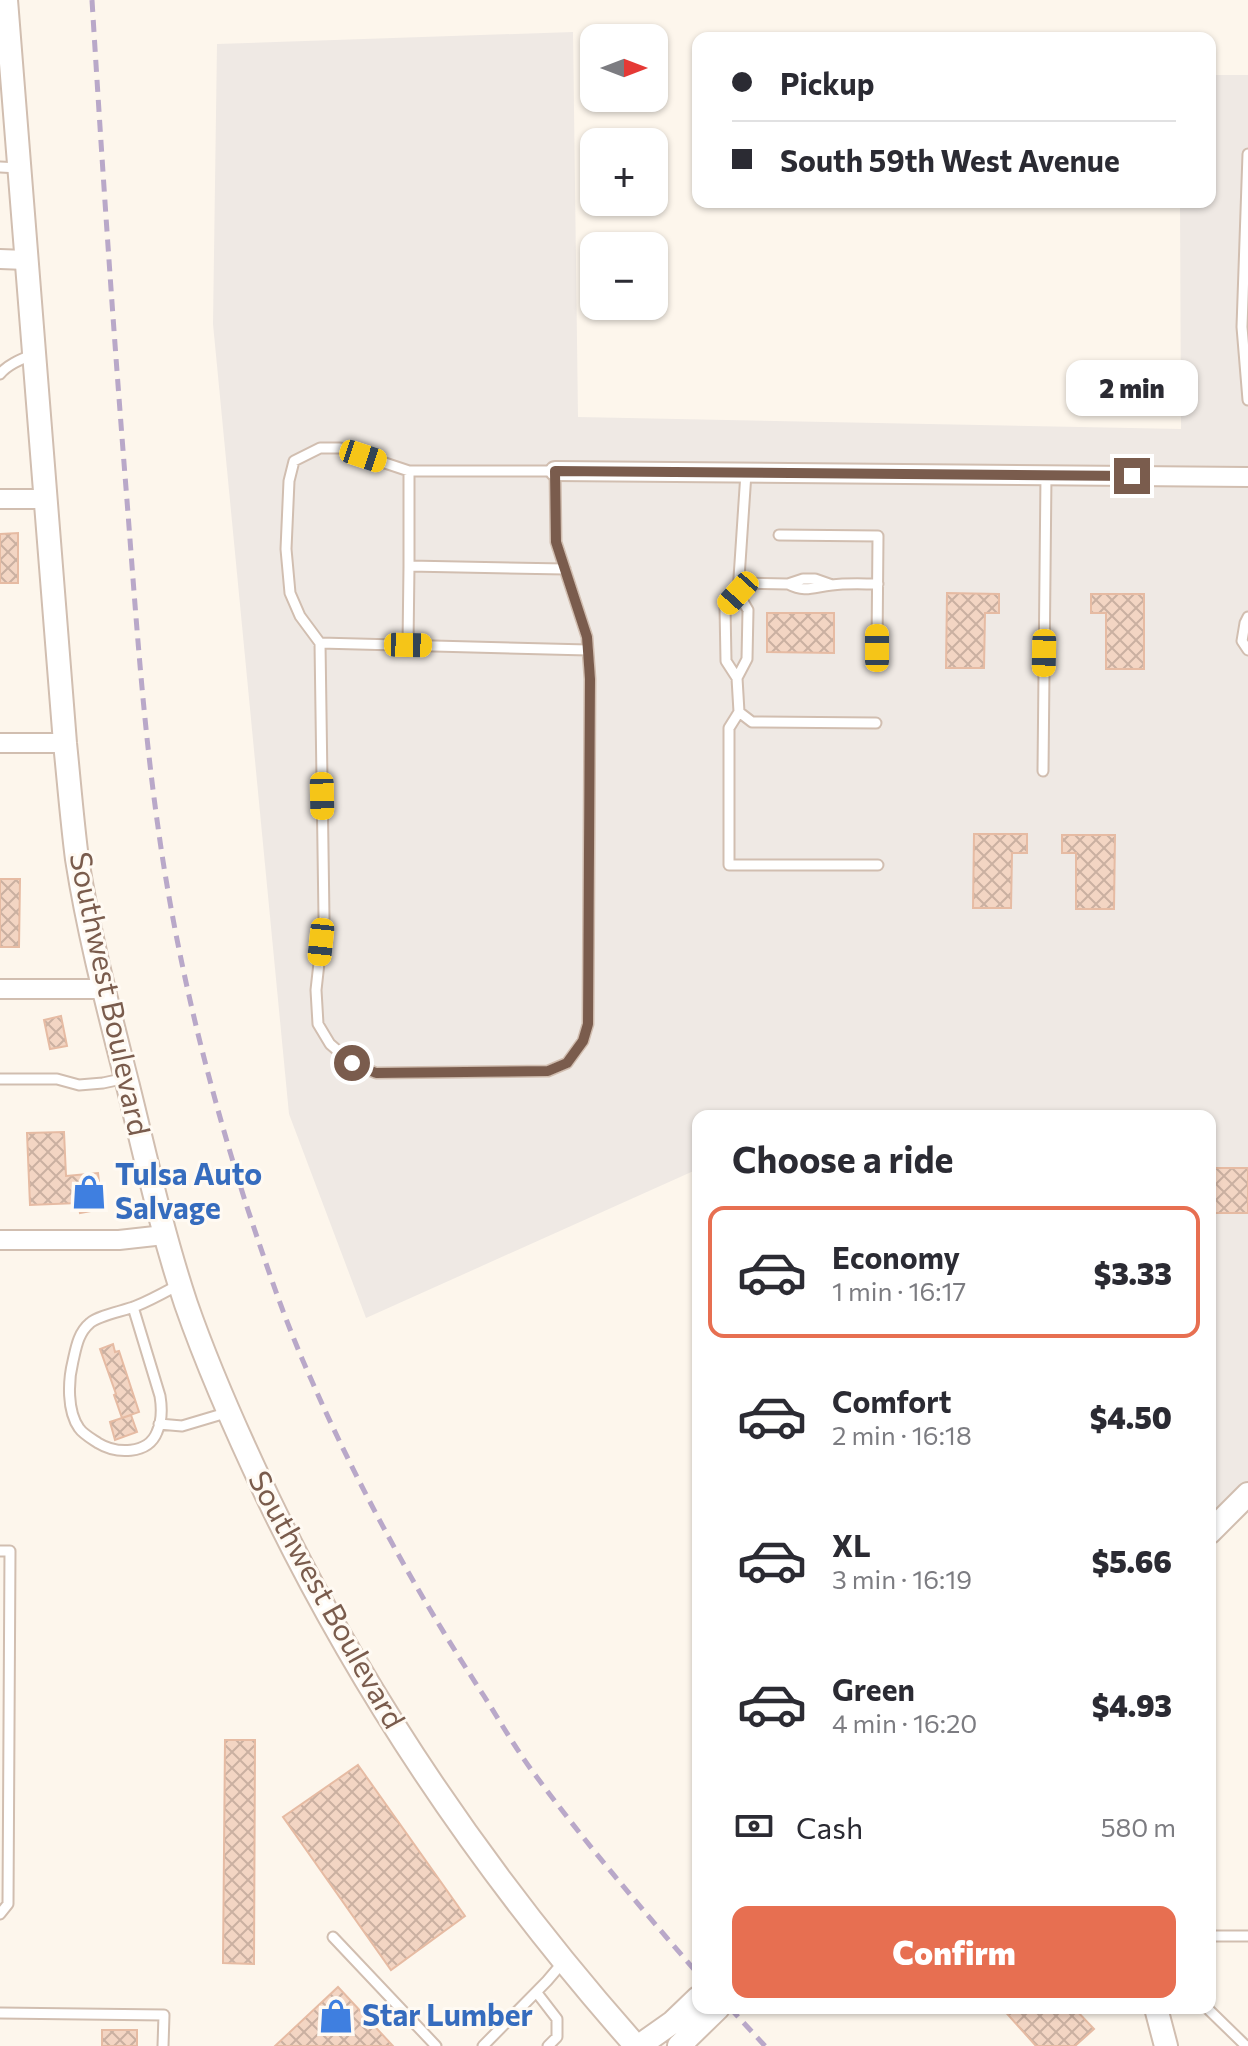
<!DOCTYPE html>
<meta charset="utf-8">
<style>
:root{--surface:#fff;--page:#f7f7f7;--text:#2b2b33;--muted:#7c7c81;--line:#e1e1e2;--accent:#e76f51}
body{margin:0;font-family:Commissioner,sans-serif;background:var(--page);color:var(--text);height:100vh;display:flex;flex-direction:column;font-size:30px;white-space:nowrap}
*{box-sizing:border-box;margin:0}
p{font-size:26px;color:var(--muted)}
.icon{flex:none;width:44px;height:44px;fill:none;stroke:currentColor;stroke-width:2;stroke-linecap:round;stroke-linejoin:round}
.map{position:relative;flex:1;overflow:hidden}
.drawer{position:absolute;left:692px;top:1110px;width:524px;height:904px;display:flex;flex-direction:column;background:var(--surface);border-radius:16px;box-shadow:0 2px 6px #0004}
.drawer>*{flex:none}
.banner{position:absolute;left:692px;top:32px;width:524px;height:176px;border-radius:16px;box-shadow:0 2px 6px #0004;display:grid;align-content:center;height:176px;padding:0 40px;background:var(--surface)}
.needle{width:52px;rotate:90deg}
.fabs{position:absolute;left:580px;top:24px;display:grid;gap:16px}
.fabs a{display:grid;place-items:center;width:88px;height:88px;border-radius:16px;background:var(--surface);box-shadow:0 2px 6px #0004;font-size:40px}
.end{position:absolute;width:36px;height:36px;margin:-18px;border:10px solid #7a5c4d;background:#fff;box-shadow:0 0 0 4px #fff}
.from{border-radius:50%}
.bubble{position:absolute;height:56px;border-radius:16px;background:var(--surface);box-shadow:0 2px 6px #0004;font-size:26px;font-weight:800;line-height:56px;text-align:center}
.car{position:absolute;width:24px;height:48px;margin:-24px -12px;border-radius:10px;box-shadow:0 0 6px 2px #0007;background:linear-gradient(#f5c518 24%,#345 0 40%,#f5c518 0 76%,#345 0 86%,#f5c518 0)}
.banner b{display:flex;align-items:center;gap:28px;height:76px;font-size:30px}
.banner b+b{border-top:2px solid var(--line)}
.banner i{width:20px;height:20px;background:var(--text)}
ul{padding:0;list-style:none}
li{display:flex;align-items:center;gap:24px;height:132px;margin:0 16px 12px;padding:0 24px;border:4px solid transparent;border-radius:16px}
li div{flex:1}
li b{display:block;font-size:30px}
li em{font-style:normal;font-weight:800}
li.selected{border-color:var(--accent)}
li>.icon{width:72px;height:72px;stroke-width:1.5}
h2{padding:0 40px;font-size:36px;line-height:96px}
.pay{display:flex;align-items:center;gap:20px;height:88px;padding:0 40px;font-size:30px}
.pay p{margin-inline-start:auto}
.button{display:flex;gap:16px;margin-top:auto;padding:16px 40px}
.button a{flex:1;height:92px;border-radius:16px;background:var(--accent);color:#fff;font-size:32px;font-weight:800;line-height:92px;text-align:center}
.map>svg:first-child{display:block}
</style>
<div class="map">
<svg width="1248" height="2046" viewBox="0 0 1248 2046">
<defs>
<pattern id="building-cross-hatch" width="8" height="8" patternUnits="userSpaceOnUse" patternTransform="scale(2)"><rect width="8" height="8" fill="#f3d5c3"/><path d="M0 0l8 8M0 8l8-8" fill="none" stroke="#cab0a1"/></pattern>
</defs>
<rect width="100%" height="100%" fill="#fdf6ec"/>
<path fill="#efe9e4" d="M573 32 578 417 1181 429 1180 202H1210V75H1248V1512L1210 1511V1116H698V1169L366 1318 289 1114 213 324 217 44Z"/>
<path fill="url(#building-cross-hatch)" stroke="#e6bba3" stroke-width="2" d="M18 533V583H0V534Z
M947 593 999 594V613H985L984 668H946Z
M1091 594H1144V669H1106V613H1091Z
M767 613H834V653L767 652Z
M974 834H1027V853H1012L1011 908H973Z
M1062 835H1115L1114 909H1076V853H1062Z
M0 879H20L19 947H0Z
M61 1016 67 1046 50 1049 44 1020Z
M64 1132 66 1176 98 1173 102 1209 80 1213 78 1203 30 1205 27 1133Z
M1210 1168H1248V1213H1210Z
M113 1344 115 1352 119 1351 139 1412 122 1418 114 1395 116 1394 100 1349Z
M131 1415 137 1432 115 1440 110 1422Z
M225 1740H255L254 1964 223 1963Z
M358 1765 465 1916 391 1970 283 1817Z
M338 1987 393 2046H275Z
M1002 2008H1074L1094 2029 1075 2046H1036Z
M102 2030H137V2046H102Z"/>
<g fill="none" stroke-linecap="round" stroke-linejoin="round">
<g stroke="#d1beb0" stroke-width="13">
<path id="service" d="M1248 154 1242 327 1248 400
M0 167 19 168
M0 374C8 364 22 359 34 354
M320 448H340L409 471H555L556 542 587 637 590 679 588 1024 583 1041 567 1063 548 1071 376 1073 352 1063 330 1044 318 1024 316 990 324 918 320 643 300 616 290 593 286 549 289 481 294 461Z
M409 471V566L565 569
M779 535 878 536 877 648
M739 583 788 584 803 579H815L832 585
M788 584C806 593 813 587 832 585 846 583 863 584 878 584
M738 593 725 607 726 661 737 678 747 659 748 610 738 593 746 473
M1248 617 1245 623 1242 641 1248 650
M320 643 588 650
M408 645 409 566
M737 678 739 712 752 722 876 723
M739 712 729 728V865H878
M1043 771 1046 475
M0 1079H57L79 1085 103 1083 126 1078
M133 1307 160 1396C162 1408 162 1421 157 1432 148 1455 116 1454 98 1443 92 1439 83 1434 79 1428 67 1411 68 1381 73 1361 76 1348 78 1333 90 1323 99 1315 124 1311 136 1306 151 1300 165 1292 180 1284
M159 1424 182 1426 229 1412
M0 1551H10L8 1904 0 1914
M1210 1936H1248
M333 1937 436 2046
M537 1993 557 2019V2037L548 2046
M1207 2008 1245 2045 1248 2046
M0 2013 164 2015 163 2046
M483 2046 547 1981 564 1961"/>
</g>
<g stroke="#d1beb0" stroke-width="22">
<path id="minor" d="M0 259 26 260
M555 471 1248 477
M0 499H46
M0 743H65
M0 989H103
M0 1240H119L164 1235"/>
</g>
<g stroke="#d1beb0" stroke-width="26">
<path id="tertiary" d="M6 0 65 743C69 782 72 820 77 859 89 936 109 1011 128 1086 146 1159 162 1232 186 1304 209 1370 238 1435 268 1498 364 1698 489 1880 636 2046
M1210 1532 1248 1494
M1156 2008 1166 2046
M639 2046 673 2022 698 1998
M679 2046 718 2008"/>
</g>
<use href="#service" stroke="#fff" stroke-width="9"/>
<use href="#minor" stroke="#fff" stroke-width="18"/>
<use href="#tertiary" stroke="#fff" stroke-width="22"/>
<path stroke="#b9a8c9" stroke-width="5" stroke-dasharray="12 8" stroke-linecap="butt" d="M92 0C102 163 113 325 126 488 135 601 142 715 158 827 176 957 208 1085 248 1210 267 1267 286 1324 311 1379 359 1489 418 1595 484 1696 501 1723 517 1751 536 1776 587 1845 642 1909 698 1974
M730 2008 765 2046"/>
</g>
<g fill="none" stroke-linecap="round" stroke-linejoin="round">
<path stroke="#7a5c4d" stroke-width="10" d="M352 1063 376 1073 548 1071 567 1063 583 1041 588 1024 590 679 587 637 556 542 555 471 1132 476"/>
</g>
<defs>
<g id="shop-bare" transform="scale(2.76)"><path d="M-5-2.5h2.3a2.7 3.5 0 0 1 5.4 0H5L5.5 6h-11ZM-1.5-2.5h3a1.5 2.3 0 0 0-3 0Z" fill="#3f7fe0" stroke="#fffaf3" stroke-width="2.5" paint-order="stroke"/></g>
</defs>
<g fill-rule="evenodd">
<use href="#shop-bare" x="89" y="1192"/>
<use href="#shop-bare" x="336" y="2016"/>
</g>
<g text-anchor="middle" stroke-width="6" stroke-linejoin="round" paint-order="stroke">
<g font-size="30" fill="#7a5c4d" stroke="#fffaf3">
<text transform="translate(109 994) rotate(78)" y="10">Southwest Boulevard</text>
<text transform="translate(326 1600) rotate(61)" y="10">Southwest Boulevard</text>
</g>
<g font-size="30" font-weight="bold" fill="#366cbe" stroke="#fffaf3" text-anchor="start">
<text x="115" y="1185">Tulsa Auto<tspan x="115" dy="34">Salvage</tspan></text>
<text x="362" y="2026">Star Lumber</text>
</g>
</g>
</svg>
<div class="fabs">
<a><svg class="needle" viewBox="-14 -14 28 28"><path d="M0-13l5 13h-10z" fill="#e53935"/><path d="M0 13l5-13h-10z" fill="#7c7c81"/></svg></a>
<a>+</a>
<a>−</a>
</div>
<i class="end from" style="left:352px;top:1063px"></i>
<i class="end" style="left:1132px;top:476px"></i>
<div class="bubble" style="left:1066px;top:360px;width:132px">2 min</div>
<i class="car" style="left:363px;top:456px;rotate:108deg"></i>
<i class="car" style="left:738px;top:593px;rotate:222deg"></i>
<i class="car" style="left:408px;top:645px;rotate:91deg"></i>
<i class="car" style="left:877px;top:648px;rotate:0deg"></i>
<i class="car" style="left:1044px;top:653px;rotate:181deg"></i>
<i class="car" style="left:322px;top:796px;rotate:179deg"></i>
<i class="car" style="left:321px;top:942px;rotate:186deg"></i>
<div class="banner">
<b><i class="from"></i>Pickup</b>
<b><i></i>South 59th West Avenue</b>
</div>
<section class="drawer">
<h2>Choose a ride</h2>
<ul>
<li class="selected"><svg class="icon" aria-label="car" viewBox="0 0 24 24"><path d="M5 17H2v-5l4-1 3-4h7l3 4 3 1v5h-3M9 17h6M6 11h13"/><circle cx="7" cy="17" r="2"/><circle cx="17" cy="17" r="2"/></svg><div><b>Economy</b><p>1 min · 16:17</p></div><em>$3.33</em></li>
<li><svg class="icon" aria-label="car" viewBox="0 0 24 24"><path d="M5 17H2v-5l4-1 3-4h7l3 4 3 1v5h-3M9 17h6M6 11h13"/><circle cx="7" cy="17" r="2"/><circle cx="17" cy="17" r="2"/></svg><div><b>Comfort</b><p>2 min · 16:18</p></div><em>$4.50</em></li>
<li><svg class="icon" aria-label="car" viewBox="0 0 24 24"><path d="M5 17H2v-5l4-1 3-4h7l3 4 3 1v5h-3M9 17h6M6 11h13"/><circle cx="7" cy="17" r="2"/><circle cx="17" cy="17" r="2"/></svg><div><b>XL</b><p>3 min · 16:19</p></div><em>$5.66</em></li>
<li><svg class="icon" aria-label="car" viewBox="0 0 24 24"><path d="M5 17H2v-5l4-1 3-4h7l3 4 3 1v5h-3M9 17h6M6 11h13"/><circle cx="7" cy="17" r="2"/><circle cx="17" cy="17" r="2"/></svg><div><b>Green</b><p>4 min · 16:20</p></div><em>$4.93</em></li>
</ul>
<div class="pay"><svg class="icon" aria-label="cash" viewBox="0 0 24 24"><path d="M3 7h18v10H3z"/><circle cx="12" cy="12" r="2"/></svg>Cash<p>580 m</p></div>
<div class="button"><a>Confirm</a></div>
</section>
</div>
